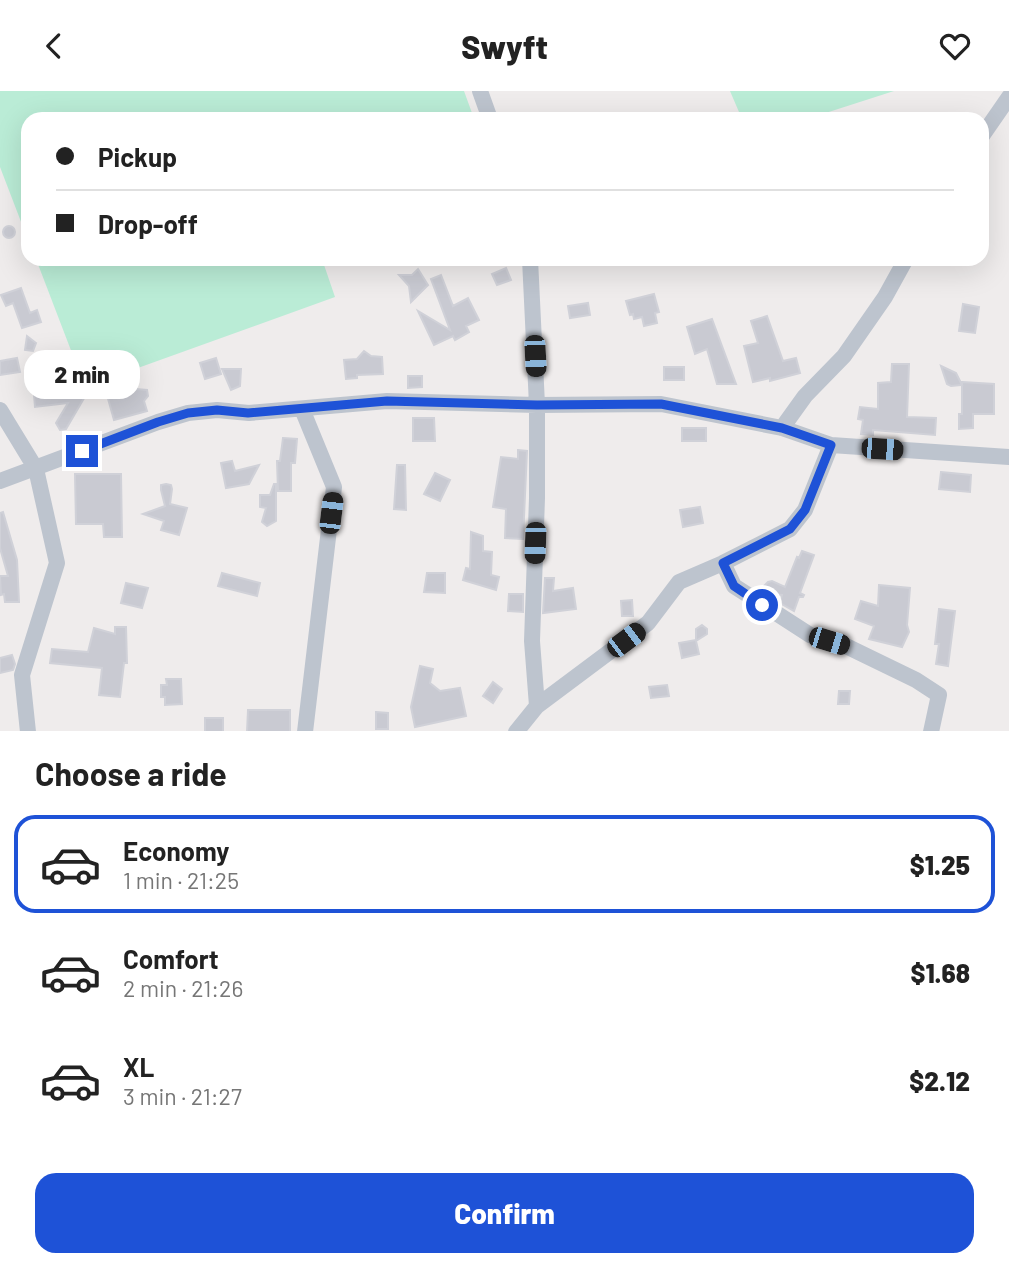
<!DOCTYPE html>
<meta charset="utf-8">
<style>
:root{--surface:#fff;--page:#f2f2f2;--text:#222;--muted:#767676;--line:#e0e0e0;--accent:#1e52d7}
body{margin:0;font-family:Barlow,sans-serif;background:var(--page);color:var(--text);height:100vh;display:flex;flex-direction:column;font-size:26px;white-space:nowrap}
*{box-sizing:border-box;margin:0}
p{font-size:23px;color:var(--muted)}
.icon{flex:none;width:38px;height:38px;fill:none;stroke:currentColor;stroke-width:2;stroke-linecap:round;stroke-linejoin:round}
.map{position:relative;height:640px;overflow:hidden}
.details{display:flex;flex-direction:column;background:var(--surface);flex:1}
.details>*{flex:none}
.guide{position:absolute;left:21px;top:21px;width:968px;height:154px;border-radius:21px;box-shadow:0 7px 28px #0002;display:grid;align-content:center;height:154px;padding:0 35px;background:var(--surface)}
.end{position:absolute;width:32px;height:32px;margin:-16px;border:9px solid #1e52d7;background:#fff;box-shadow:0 0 0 4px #fff}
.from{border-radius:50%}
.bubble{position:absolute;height:49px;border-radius:21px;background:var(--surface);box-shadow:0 7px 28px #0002;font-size:23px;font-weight:800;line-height:49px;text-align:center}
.car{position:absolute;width:21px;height:42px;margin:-21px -10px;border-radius:9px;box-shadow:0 0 5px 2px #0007;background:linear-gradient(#222 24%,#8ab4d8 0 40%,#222 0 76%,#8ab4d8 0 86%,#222 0)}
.guide b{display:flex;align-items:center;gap:24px;height:66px;font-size:26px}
.guide b+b{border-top:2px solid var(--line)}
.guide i{width:18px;height:18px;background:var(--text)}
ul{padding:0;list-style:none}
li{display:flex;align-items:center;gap:21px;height:98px;margin:0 14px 10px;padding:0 21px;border:4px solid transparent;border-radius:21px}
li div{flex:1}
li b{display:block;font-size:26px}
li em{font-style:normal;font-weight:800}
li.selected{border-color:var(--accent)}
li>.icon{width:63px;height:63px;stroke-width:1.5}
h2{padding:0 35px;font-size:32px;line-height:84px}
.cta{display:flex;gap:14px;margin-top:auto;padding:14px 35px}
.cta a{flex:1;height:80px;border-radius:21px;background:var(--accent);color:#fff;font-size:28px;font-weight:800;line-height:80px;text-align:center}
header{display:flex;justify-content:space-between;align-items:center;height:91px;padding:0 35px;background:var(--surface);font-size:32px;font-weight:800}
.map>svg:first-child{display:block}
</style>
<header><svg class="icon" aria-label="back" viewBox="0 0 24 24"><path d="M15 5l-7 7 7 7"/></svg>Swyft<svg class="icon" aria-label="heart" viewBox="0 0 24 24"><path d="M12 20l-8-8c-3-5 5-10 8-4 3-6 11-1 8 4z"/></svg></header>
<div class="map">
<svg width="1009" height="641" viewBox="0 0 1009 641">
<rect width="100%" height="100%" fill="#efecec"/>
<path fill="#baecd6" d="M0 0H464L472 22 454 28H28V149L0 76Z
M730 0H894L807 28H742Z
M36 168H322L335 206 85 296Z"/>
<path fill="#c9cad2" stroke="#d0d1d8" stroke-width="2" d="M3 141a6 6 0 1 1 12 0a6 6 0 1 1-12 0Z
M506 177 511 189 497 194 492 183Z
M418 178 428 194 411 211 409 195 399 184H412Z
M441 184 453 215 468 207 479 229 466 235 469 241 455 249 453 245 434 254 418 220 450 239 431 188Z
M21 197 30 222 37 219 41 231 22 237 13 212 6 215 1 204Z
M654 203 659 221 655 222 657 232 644 235 642 226 634 228 633 223 630 224 626 210Z
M588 212 590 224 570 227 568 215Z
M963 213 979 216 975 242 959 240Z
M767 225 783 270 796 267 800 282 770 290V287L753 291 744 255 758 252 751 230Z
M712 228 736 293H717L707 258 695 263 687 236Z
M27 245 36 252 33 260 25 259Z
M364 260 371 265 382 266 383 283 357 284V287L346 288 344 269 357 268Z
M17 267 20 281 0 284V270Z
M216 267 221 283 205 288 200 272Z
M892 273H909L907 326 936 327 935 344 873 339V344L861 343 863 329 858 328 860 316 878 318V292L891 291Z
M941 275 956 282 962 294 951 295 947 293Z
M664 276H684V289H664Z
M222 278H241L240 295 231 299Z
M408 285H422V296L408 297Z
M71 286 75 305 87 302 66 338 60 339 56 332 68 312 35 316 34 304H55L52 290Z
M962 291 994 293V323H973V337L959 338V323H962Z
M117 294 119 303 136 298 147 299 148 305 144 310 147 320 114 329 105 297Z
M413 327H434L435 350H413Z
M682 337H706V350H682Z
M283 347 297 348 295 372H291V400H278L277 370H280Z
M518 359 527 360 523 448 505 447 506 418 493 416 501 366 518 368Z
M232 370 235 380 259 374 249 393 226 397 221 372Z
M397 374H405L406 419 394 418Z
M941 381 971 384 970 401 939 398Z
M435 382 450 389 440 410 424 403Z
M75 383H121L122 446H104L103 433H76Z
M166 393 171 394 172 398 170 413 187 417 179 444 161 439 164 430 143 423 165 415 161 399V394Z
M274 393H276V430L267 435 262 431 266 417 260 416V404H270Z
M700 416 703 432 683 436 680 419Z
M3 421 17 469 19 511H5L4 503 1 504 0 485H8L0 457V422Z
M471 441 483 445V460L492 461 491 484 499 486 496 499 463 489 466 477 470 478Z
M802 460 814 464 800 502 804 504 803 506H799L794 520 780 512 782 504 767 503 764 495 768 491 772 490 785 496 797 466 799 467Z
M222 482 260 492 257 505 218 495Z
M427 482H445V502L424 501Z
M545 487H554L553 500 573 497 576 518 543 522Z
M126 492 148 497 142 517 121 512Z
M879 494 910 497 907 534 909 541 902 556 869 548 874 535 855 528 861 510 878 515Z
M509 503H523V521L508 520Z
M632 509 633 525H622L621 510Z
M939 518 955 520 948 575 936 573 939 553H935Z
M702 534 707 538V543L696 550 699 563 682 567 679 552 696 549V538Z
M115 536H126L127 572H124L120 606 99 604 102 577 50 572 52 558 88 561 94 537 115 543Z
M12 564 15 573 13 579 0 582V567Z
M420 575 433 578 430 592 440 600 460 597 466 625 415 636 411 616Z
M166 588H181L182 613 165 614V606H161V594H167Z
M493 591 502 598 493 612 483 605Z
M667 594 669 605 651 607 649 596Z
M839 600H850L849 613H838Z
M248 619H290V641H247Z
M376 621 388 622V638H376Z
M205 627H223V641H205Z"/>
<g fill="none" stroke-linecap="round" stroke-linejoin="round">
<path stroke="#bdc4ce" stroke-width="16" d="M480 0 490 28
M982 45 1009 6
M530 168 537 314V407L532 550 537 615
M302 318 334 396 305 641
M0 319 36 378 57 472 22 584 28 641
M782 337 805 305 844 265 885 206 906 168
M831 354 805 419 790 438 723 472 734 495 810 544 848 556 916 589 939 604 931 641
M0 390 158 331 188 322 217 319 249 322 387 310 537 314 661 313 782 337 831 354 1009 366
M516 641 537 615 648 532 679 491 723 472"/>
</g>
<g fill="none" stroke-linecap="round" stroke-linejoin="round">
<path stroke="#1e52d7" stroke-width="9" d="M82 360 158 331 188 322 217 319 248 322 387 310 537 314 661 313 782 337 831 354 805 419 790 438 723 472 734 495 762 514"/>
</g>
</svg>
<i class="end from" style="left:762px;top:514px"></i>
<i class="end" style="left:82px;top:360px"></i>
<div class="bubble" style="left:24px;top:259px;width:116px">2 min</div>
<i class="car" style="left:535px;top:265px;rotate:177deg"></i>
<i class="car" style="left:882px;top:358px;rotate:94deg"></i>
<i class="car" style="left:331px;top:422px;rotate:7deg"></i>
<i class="car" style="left:535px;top:452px;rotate:182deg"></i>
<i class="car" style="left:626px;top:549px;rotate:53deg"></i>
<i class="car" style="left:829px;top:550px;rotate:107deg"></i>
<div class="guide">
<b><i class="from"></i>Pickup</b>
<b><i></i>Drop-off</b>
</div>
</div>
<section class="details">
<h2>Choose a ride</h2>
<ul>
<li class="selected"><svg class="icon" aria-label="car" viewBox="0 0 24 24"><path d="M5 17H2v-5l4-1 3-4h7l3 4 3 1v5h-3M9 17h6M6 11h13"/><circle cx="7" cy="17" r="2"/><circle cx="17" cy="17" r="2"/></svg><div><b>Economy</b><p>1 min · 21:25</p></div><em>$1.25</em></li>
<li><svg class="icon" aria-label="car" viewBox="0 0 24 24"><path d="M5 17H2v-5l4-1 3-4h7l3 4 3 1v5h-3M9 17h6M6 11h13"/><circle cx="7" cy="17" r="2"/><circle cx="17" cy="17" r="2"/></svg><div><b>Comfort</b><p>2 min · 21:26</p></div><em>$1.68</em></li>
<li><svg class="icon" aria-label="car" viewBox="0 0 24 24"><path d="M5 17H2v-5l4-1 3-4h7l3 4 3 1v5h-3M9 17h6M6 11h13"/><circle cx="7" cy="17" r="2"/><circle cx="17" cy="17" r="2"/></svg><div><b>XL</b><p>3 min · 21:27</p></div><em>$2.12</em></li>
</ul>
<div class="cta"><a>Confirm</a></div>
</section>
